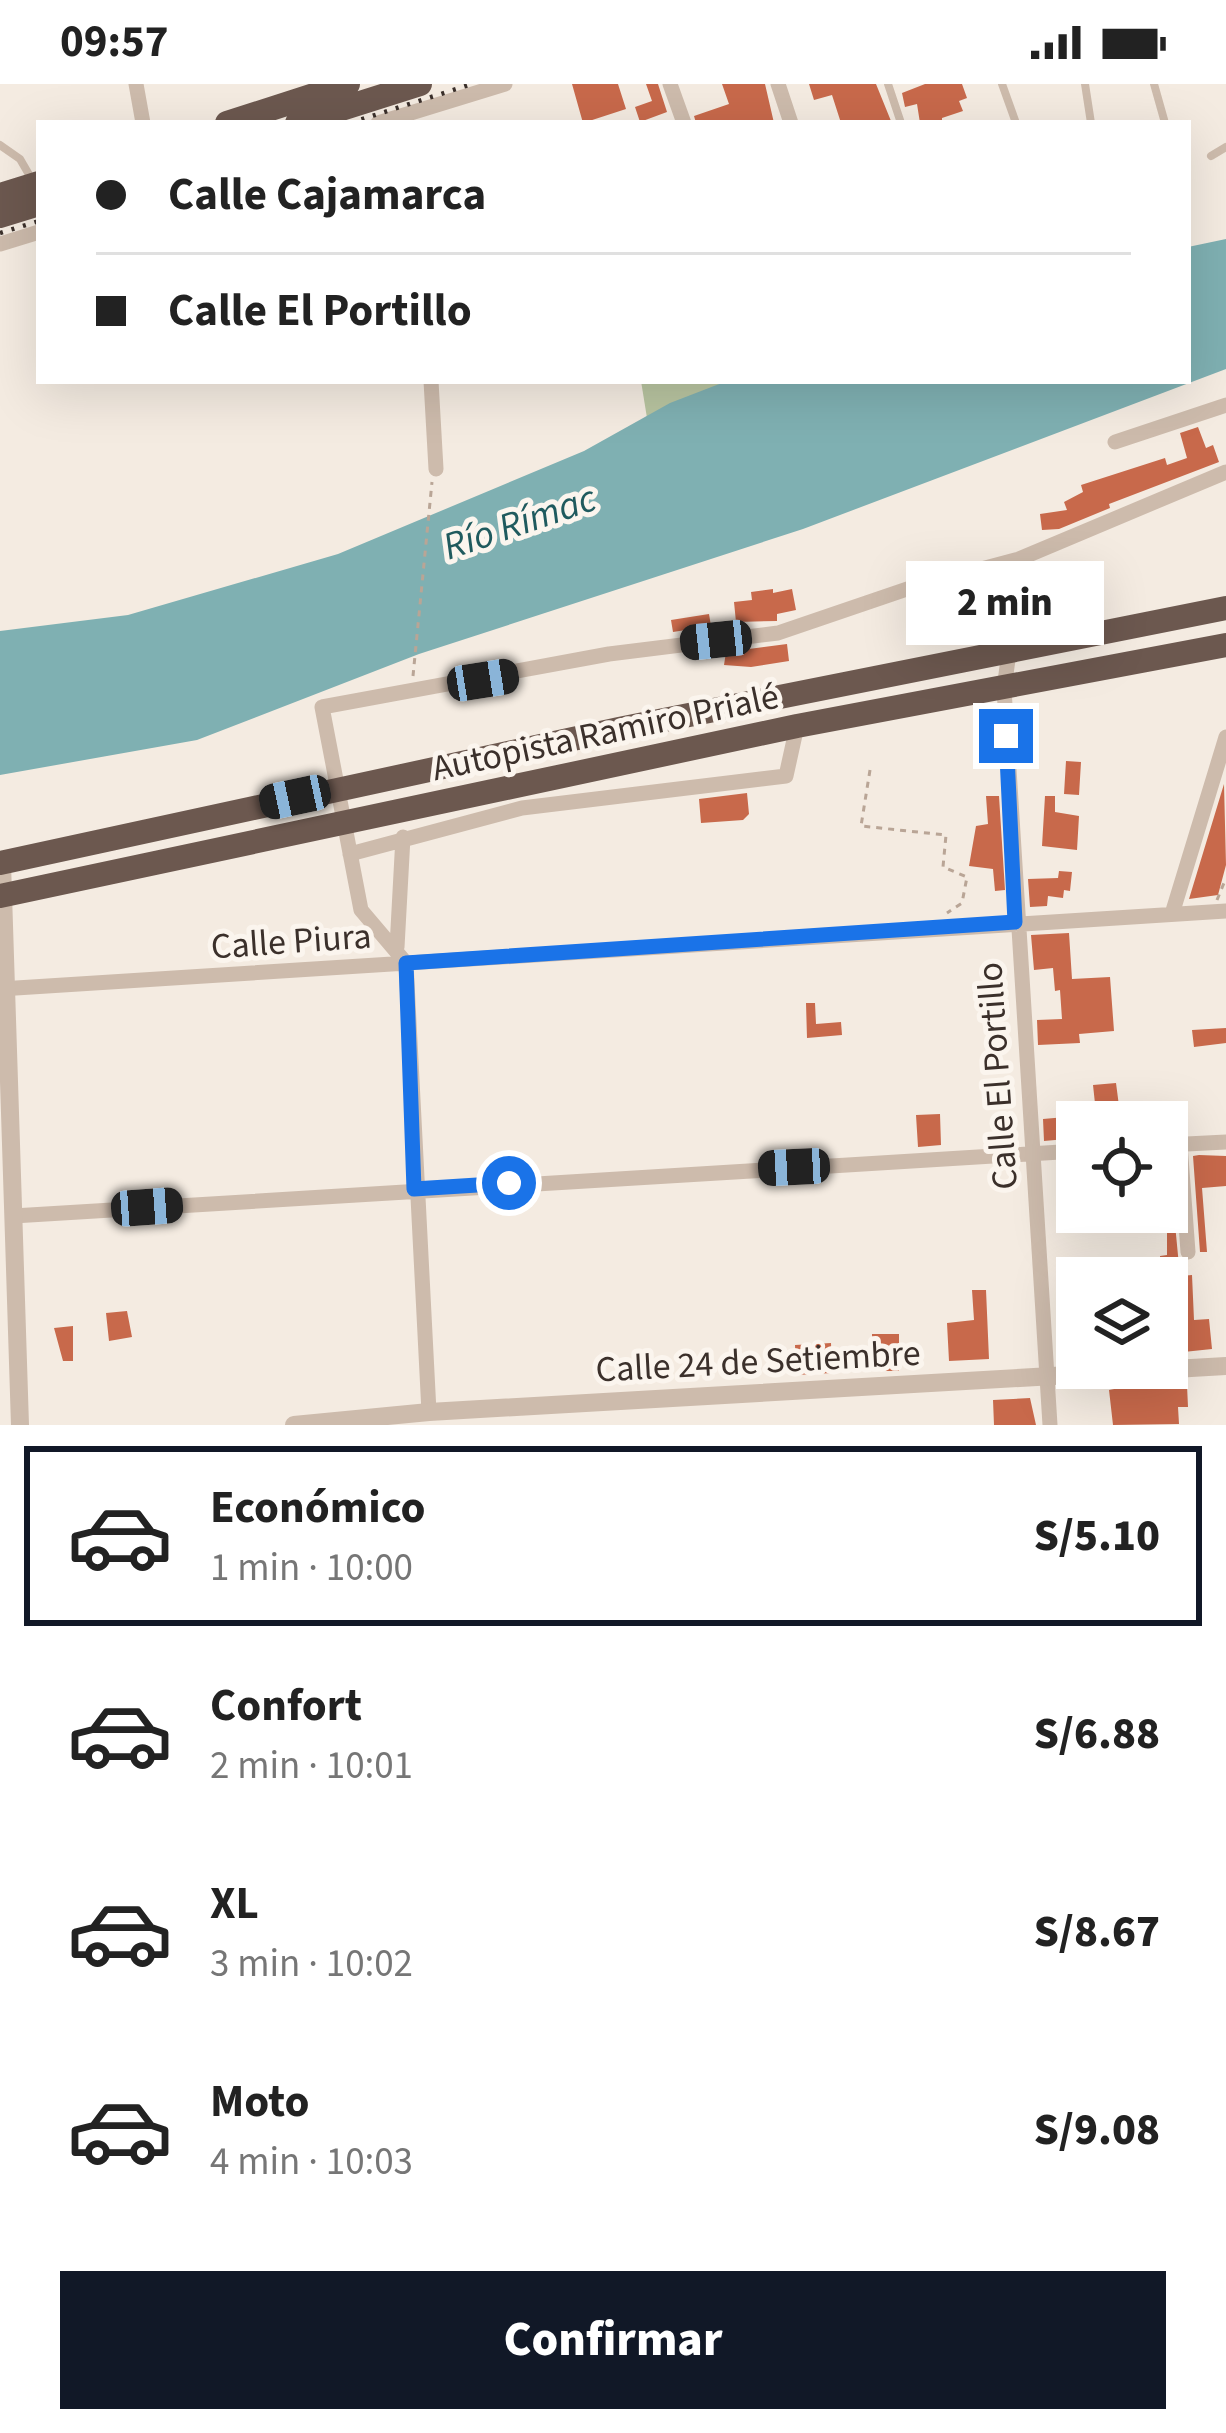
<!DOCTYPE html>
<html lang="es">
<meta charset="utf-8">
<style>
:root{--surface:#fff;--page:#f6f6f6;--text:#222;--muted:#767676;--line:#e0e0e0;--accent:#111827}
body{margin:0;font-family:"Source Sans 3",sans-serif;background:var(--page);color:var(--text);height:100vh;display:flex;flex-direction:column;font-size:45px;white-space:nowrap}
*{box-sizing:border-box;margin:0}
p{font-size:39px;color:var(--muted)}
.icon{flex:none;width:66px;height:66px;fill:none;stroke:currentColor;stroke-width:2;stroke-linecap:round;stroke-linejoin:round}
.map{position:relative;height:1341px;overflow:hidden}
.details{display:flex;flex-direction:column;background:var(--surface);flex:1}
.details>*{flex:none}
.top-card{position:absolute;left:36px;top:36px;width:1155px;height:264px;border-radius:0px;box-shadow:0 12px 48px #0002;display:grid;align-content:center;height:264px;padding:0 60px;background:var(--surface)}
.tools{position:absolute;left:1056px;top:1017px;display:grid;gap:24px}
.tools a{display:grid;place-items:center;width:132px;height:132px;border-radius:0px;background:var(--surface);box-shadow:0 12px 48px #0002;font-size:60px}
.end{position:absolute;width:54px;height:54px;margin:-27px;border:15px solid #1a73e8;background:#fff;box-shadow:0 0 0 6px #fff}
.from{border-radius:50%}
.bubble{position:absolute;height:84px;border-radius:0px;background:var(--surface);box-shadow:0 12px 48px #0002;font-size:39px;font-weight:800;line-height:84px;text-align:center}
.car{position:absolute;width:36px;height:72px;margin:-36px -18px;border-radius:15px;box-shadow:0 0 9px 3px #0007;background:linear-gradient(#222 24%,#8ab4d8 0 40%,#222 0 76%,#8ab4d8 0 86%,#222 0)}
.top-card b{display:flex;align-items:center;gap:42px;height:114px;font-size:45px}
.top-card b+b{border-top:3px solid var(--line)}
.top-card i{width:30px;height:30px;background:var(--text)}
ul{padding:21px 0 0;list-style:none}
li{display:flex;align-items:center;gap:36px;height:180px;margin:0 24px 18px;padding:0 36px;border:6px solid transparent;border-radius:0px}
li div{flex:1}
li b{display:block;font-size:45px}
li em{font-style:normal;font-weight:800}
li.current{border-color:var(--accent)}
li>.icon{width:108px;height:108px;stroke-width:1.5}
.action{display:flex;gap:24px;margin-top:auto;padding:24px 60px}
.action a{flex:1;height:138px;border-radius:0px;background:var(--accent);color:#fff;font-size:48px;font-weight:800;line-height:138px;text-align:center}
.status{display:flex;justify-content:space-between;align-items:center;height:84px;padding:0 60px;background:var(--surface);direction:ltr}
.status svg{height:33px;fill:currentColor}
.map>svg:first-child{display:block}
</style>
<div class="status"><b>09:57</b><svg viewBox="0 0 49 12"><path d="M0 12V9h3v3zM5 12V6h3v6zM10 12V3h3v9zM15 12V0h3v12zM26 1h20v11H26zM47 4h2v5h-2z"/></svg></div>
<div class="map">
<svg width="1226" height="1341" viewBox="0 0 1226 1341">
<rect width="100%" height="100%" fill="#f4ebe1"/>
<path fill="#b8c4a0" d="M641 297H727L647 334Z"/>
<path fill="#7fb0b2" d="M1226 155V285L803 445 419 570 197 656 0 691V547L128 531 338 470 584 367 670 319 727 297H1188V163Z"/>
<path fill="#c8694b" d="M572 0H618L626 25 583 39Z
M646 0H658L667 28 640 38 635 23 652 17Z
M722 0H765L774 39H696L694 32 729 20Z
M809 0H876L891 37 841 39 832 11 814 16Z
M925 0H962L967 14 959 17 963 27 942 34V39H920L917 20 905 23 902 9Z
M1198 343 1206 364 1213 361 1219 378 1109 420 1110 424 1059 445 1042 446 1040 430 1067 426 1064 418 1083 408 1081 401 1165 374 1167 381 1187 374 1180 349Z
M773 505V509L792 505 796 526 777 530V537L736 538 734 518 752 516 751 508Z
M709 530 711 542 673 548 671 536Z
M787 560 789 577 751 583 724 581 726 568Z
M1066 677 1081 678 1079 711 1064 710Z
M1224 700 1226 781 1218 811 1189 815Z
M747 709 749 730 743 736 701 739 699 715Z
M986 712H999L1005 806 995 807 993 785 969 782 976 742 988 740Z
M1045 712H1055V728L1079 732 1077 766 1042 762Z
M1059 787 1072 788 1070 807 1064 806 1063 814 1048 812 1047 822 1030 823 1028 795 1058 794Z
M1069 849 1072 895 1110 893 1114 947 1079 950 1080 959 1038 961 1037 936 1062 935 1060 906 1055 907 1053 884 1034 886 1031 851Z
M806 919H815L816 940 841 938 842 951 807 954Z
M1226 944V959L1194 963 1192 946Z
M1116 999 1119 1022 1138 1024 1139 1038H1097L1093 1001Z
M940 1030 941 1061 918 1063 916 1031Z
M1077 1032V1054L1044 1057 1043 1035Z
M1199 1071 1226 1072V1102L1202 1104 1207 1168H1200L1193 1072Z
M1167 1109H1172L1180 1192 1192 1191 1194 1236 1209 1235 1212 1265 1174 1269 1167 1264V1194H1161L1160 1172 1167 1171Z
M972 1206H986L989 1275 949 1277 947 1239 974 1236Z
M127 1227 132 1253 109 1257 106 1229Z
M73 1242V1277H63L54 1244Z
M872 1250H899V1287H872Z
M831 1259 832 1289 796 1291 795 1261Z
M1135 1301H1187L1188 1323H1178L1179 1340 1113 1341 1109 1306Z
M1030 1314 1036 1341H994L993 1316Z"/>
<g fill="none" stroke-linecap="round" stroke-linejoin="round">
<path stroke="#b9a596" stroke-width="3" stroke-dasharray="6 6" stroke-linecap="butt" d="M413 592 432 398
M870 686 861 742 946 751 943 783 967 793 962 819 947 829
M1217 816 1226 794"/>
<path stroke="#cdbbac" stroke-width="8" d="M888 0 901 39
M1002 0 1016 39
M1085 0 1091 39
M1154 0 1165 39
M0 61 20 75 31 94
M1211 72 1226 63"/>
<path stroke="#cdbbac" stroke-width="15" d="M136 0 143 39
M670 0 684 39
M778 0 791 39
M378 39 505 0
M0 160 39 148
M431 297 436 385
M1115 358 1226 321
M1009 568 1004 605 1050 1341
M350 770 522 724 786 692 797 642
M1172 830 1226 653
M397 863 403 753
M0 905 1226 827
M1180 1060 1188 1168
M1167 1061 1226 1058
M13 1132 1077 1067
M429 1328 406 879 361 826 322 623 609 570 778 549 910 504 1019 475 1226 388"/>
<path stroke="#cdbbac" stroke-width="18" d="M2 779 20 1341
M294 1341 429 1328 1226 1282"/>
<path stroke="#6c584f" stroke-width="24" d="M227 39 348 0
M297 39 420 0
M0 111 39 99
M0 132 39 120
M0 779 619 645 1226 524
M0 812 797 642 1226 561"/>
<path stroke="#3b302b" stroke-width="4.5" stroke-dasharray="3 9" stroke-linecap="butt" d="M350 39 472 0
M0 149 39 137"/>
</g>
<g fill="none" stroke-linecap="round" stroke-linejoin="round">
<path stroke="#1a73e8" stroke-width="15" d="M509 1099 414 1105 406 879 1015 838 1006 652"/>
</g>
<g text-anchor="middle" stroke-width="10" stroke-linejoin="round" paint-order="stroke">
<g font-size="36" fill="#3b302b" stroke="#fbf5ee">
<text transform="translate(605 647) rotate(-12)" y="13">Autopista Ramiro Prialé</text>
<text transform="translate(291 856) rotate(-4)" y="13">Calle Piura</text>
<text transform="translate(996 992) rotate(-94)" y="13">Calle El Portillo</text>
<text transform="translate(758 1276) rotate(-3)" y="13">Calle 24 de Setiembre</text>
</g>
<g font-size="39" font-style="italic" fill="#1f5a5e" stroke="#fbf5ee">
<text transform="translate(519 437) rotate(-19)" y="14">Río Rímac</text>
</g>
</g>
</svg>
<div class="tools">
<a><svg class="icon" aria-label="locate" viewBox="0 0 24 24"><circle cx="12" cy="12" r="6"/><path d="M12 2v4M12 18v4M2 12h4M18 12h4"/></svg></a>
<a><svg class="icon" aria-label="layers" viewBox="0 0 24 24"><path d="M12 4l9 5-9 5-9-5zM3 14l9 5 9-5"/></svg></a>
</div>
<i class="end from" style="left:509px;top:1099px"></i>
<i class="end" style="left:1006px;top:652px"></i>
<div class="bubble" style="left:906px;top:477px;width:198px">2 min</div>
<i class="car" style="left:716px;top:556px;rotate:264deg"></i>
<i class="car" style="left:483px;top:596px;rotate:81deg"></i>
<i class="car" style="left:295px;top:713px;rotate:258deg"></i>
<i class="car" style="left:794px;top:1083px;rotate:267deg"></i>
<i class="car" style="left:147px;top:1123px;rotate:86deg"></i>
<div class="top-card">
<b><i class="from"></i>Calle Cajamarca</b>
<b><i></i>Calle El Portillo</b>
</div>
</div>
<section class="details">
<ul>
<li class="current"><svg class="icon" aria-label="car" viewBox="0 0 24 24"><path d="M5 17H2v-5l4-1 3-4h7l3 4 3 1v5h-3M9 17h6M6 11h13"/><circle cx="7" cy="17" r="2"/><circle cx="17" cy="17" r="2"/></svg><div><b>Económico</b><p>1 min · 10:00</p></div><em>S/5.10</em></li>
<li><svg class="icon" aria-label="car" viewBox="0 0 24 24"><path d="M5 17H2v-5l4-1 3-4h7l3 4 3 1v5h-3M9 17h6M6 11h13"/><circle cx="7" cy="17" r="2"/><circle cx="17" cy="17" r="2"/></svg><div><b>Confort</b><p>2 min · 10:01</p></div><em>S/6.88</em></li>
<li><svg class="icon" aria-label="car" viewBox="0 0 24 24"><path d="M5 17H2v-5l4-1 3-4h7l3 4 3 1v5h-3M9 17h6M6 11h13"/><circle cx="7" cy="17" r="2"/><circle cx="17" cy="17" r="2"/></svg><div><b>XL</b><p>3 min · 10:02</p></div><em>S/8.67</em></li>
<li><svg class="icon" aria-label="car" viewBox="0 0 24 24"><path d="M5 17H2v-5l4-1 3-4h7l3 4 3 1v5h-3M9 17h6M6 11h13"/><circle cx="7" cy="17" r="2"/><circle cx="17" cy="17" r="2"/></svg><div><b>Moto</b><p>4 min · 10:03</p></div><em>S/9.08</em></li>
</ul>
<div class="action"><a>Confirmar</a></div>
</section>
